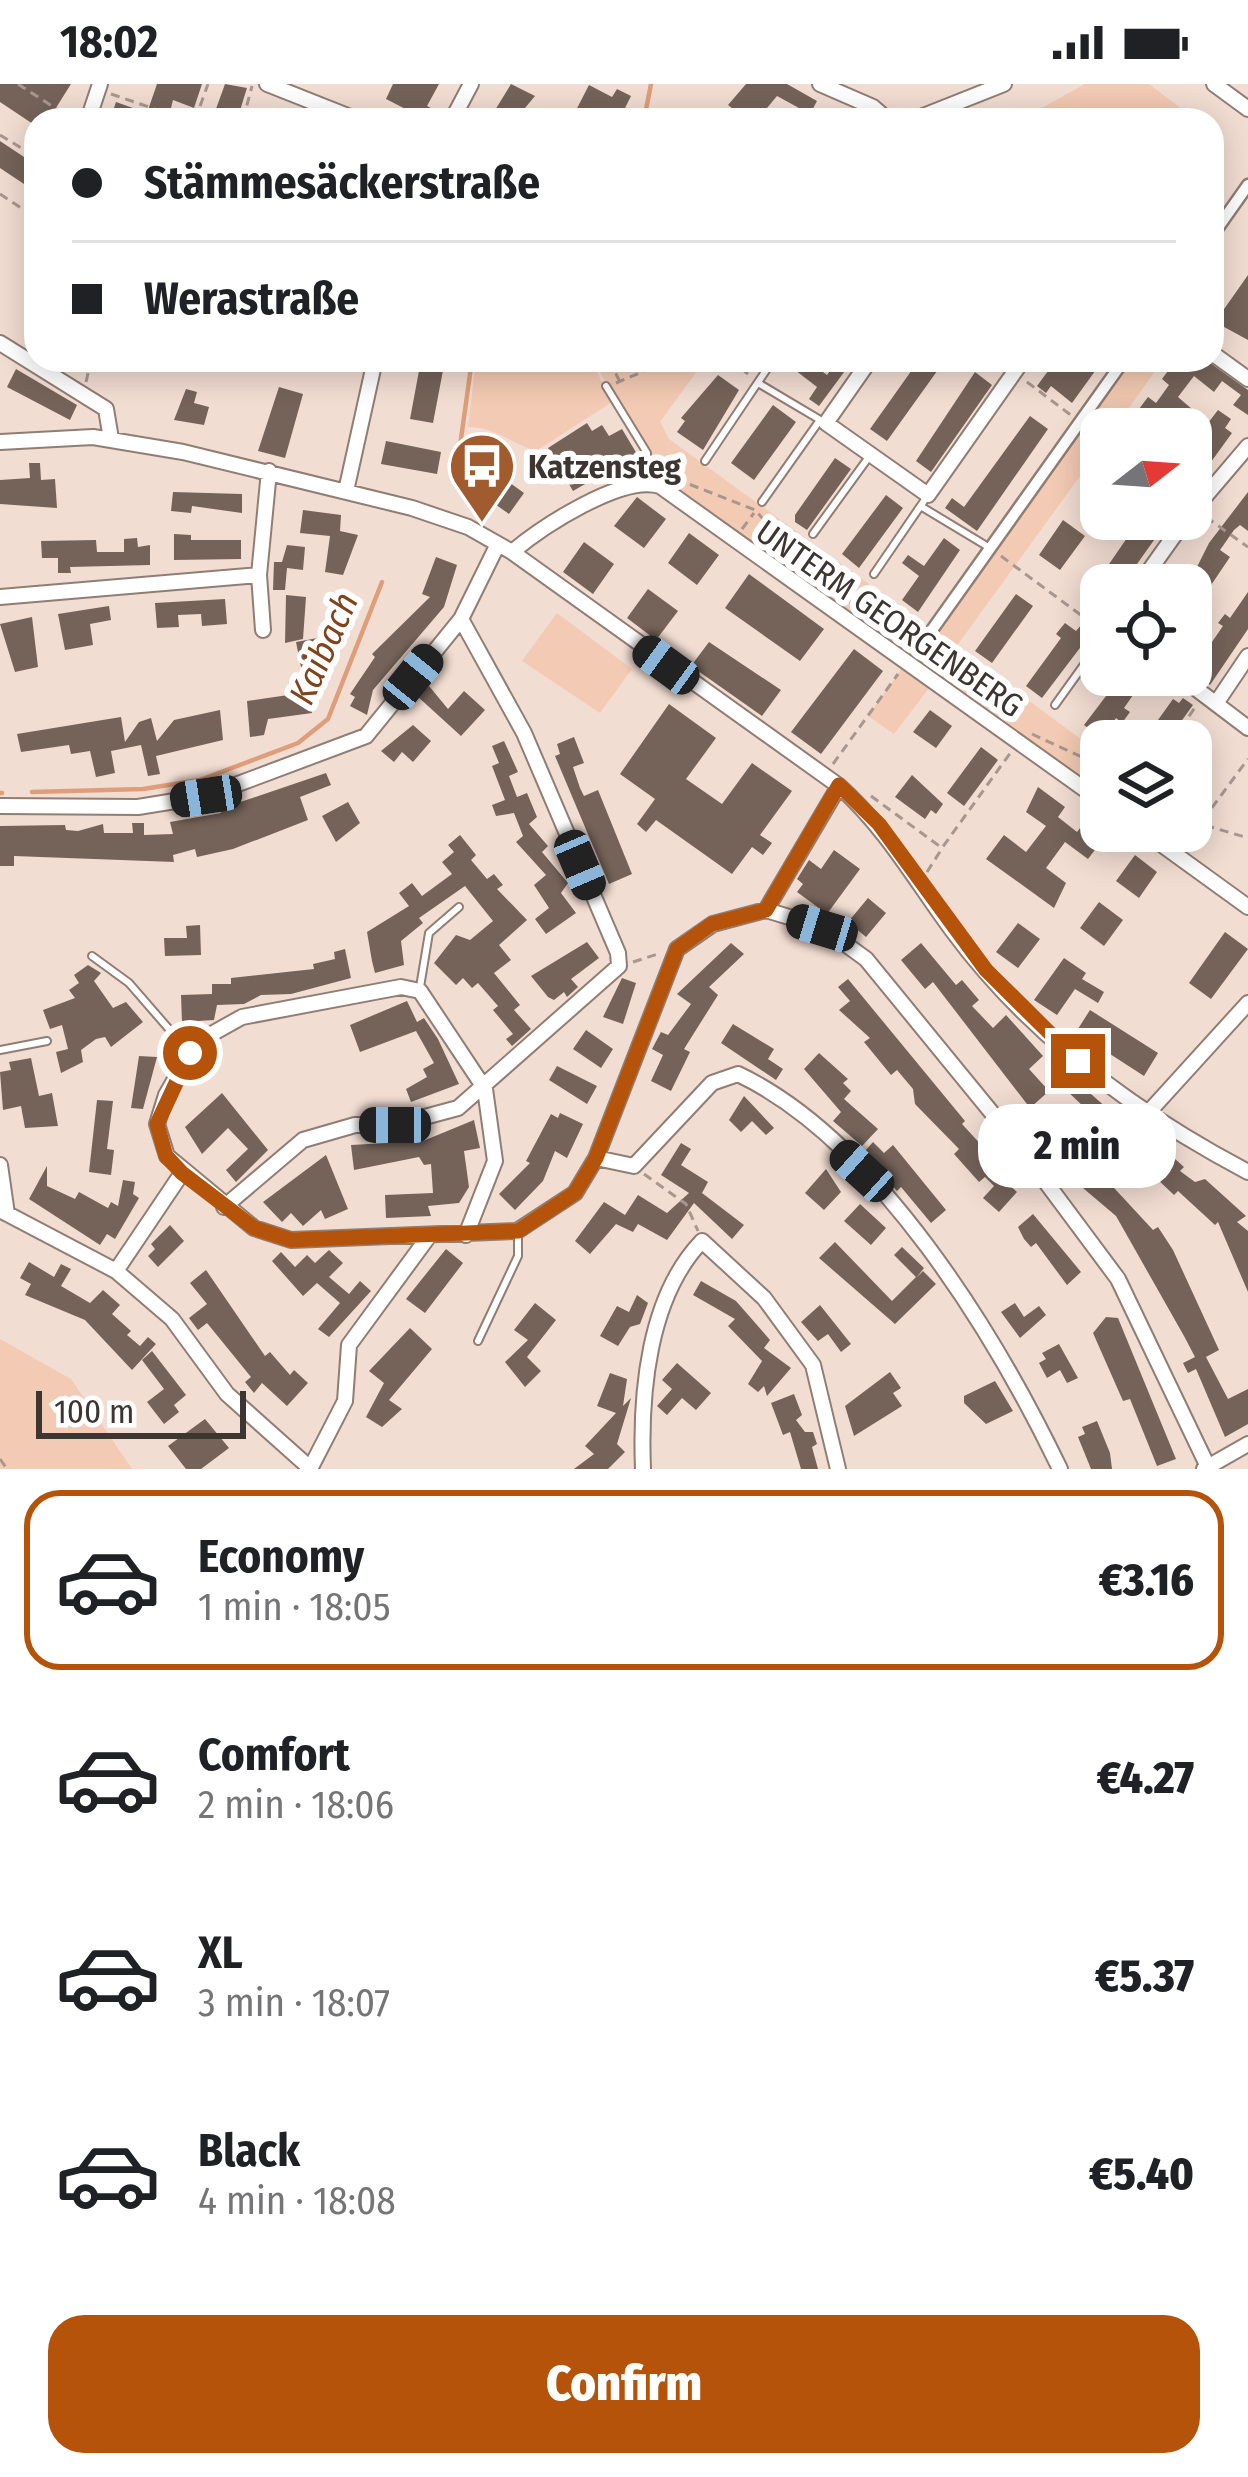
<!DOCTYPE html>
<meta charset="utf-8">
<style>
:root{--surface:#fff;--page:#f6f6f6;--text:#202124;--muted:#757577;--line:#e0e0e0;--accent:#b45309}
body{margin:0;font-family:"Fira Sans Condensed",sans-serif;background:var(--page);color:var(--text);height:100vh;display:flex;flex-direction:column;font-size:45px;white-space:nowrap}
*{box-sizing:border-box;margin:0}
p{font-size:39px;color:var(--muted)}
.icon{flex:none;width:66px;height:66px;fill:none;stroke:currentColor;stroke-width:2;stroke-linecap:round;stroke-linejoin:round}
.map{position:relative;height:1385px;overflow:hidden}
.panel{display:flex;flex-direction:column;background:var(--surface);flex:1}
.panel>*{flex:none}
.banner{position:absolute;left:24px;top:24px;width:1200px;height:264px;border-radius:36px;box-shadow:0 6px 30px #0003;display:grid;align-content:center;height:264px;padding:0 48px;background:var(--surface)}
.needle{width:78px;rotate:73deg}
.buttons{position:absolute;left:1080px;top:324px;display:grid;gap:24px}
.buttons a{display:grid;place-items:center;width:132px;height:132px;border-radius:24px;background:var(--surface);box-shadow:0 6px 30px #0003;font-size:60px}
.scale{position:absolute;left:36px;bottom:30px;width:210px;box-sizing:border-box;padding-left:12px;border:6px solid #3d3531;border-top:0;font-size:33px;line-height:42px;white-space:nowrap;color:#3d3531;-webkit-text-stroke:9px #fff;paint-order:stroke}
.end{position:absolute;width:54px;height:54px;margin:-27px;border:15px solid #b45309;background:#fff;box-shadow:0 0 0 6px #fff}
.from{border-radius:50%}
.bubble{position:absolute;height:84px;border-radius:36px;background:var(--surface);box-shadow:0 6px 30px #0003;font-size:39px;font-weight:800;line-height:84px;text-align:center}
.car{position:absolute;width:36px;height:72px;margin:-36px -18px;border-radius:15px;box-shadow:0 0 9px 3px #0007;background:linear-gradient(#222 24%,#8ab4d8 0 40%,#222 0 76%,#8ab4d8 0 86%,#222 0)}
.banner b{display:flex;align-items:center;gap:42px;height:114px;font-size:45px}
.banner b+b{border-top:3px solid var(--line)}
.banner i{width:30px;height:30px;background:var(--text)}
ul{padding:21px 0 0;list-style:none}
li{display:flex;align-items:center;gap:36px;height:180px;margin:0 24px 18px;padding:0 24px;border:6px solid transparent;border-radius:36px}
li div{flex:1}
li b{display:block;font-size:45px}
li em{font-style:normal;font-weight:800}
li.active{border-color:var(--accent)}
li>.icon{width:108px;height:108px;stroke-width:1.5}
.primary-button{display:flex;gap:24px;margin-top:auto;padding:24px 48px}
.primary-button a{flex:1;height:138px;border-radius:36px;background:var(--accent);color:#fff;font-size:48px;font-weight:800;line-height:138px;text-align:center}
.status{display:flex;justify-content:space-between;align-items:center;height:84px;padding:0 60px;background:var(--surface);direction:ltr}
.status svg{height:33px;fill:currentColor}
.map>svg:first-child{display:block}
</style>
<div class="status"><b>18:02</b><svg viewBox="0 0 49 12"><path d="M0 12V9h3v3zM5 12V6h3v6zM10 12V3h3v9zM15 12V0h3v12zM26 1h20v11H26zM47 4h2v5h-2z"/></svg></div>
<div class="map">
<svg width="1248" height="1385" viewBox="0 0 1248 1385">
<rect width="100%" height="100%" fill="#f2ddd2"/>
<path fill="#f3cab3" d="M1085 0H1149L1196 36H1020Z
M476 276H591L612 318 536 367C510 359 495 343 468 343Z
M593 276H705L660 338 669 355 931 545 1124 276H1163L1114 345H1101V363L956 563 1101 670V717L933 599 894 650 868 632 905 580 646 398 649 375Z
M557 529 632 585 600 629 522 577Z
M0 1255 71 1295 132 1385H0Z"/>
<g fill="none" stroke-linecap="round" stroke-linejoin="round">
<path stroke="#df9e79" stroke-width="4.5" d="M644 36 651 0
M458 376 472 276
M32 708 143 705 200 696 298 659 328 635 382 498
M0 709H2"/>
</g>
<path fill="#756359" d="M0 0H71L54 27 68 36H36V42L0 18Z
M157 0H202L194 24 173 16 168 36H110L116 18 147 29Z
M225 0 247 4 237 36H212Z
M393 0H439L427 22 442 30 441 36H427L386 15Z
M511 0 535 12 515 36H489Z
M746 0H787L817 17 810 30 777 12 757 36H715L733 25 728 21Z
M589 1 612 13 617 5 631 12 619 36H571Z
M0 57 36 81V108L0 84Z
M1248 191V256L1215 238Z
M421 276H445L433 339 410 335Z
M782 276H806L827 291 838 276H853L819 322 809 315 817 303Z
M919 276H945L887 357 870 345Z
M1040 276H1103L1072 319 1051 302 1046 309 1037 302 1051 283Z
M1176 276H1206L1248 306V331L1233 321 1241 311 1222 297 1214 308 1194 292 1178 313 1208 339 1218 326 1231 335 1225 344 1232 349 1208 382 1201 377 1191 392V345H1178L1155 327 1147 338 1136 329 1148 313 1156 319 1169 301 1162 295Z
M16 285 77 321 70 336 7 303Z
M975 288 992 301 931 388 916 377Z
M718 291 739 306 703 366 677 348 685 337 681 334Z
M279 303 303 310 285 374 258 367Z
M186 305 197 308 194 319 209 323 204 341 174 336Z
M773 321 796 338 754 396 731 379Z
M1030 332 1048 345 977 447 945 424 952 414 964 423Z
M587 339 592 347 602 341 609 352 622 345 637 370 573 407 548 364Z
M386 357 441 368 437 390 381 380Z
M485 357 503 370 492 386 524 409 509 430 465 399 473 387 467 383Z
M835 374 851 385 807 446 795 438V431Z
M29 379H40L41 396 55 395 57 424 0 420V396L30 394Z
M173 408 242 410V429L192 422 191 429 171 427Z
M1248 408V447L1240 441 1234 446 1220 466 1230 473 1191 531V495L1209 459Z
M886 411 903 424 859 484 842 470Z
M637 413 666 435 644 464 614 442Z
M303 426 341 431 340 447 358 451 343 491 325 488 330 452 300 449Z
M1140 435H1169L1122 501H1101V529L1083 518Z
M1063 436 1085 452 1060 486 1039 471Z
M689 449 719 471 697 501 668 479Z
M174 450 191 451V456H241V475L174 476Z
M137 454 138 463 150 461V481L70 483 71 489H58V474H42L41 457 96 456 97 468H124V455Z
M944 454 960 466 918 528 902 516 919 492 902 479 908 471 924 482Z
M584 458 614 480 593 510 563 488Z
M287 461 305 463 303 486 287 484 285 506H273L274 478H282Z
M436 473 457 481 444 523 373 606 367 631 350 622 355 613 350 610 375 573 372 570 430 513 422 510Z
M749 490 824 545 800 577 725 524Z
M648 505 678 527 656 556 627 534Z
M1248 508V545L1210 601 1191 587V578L1196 581 1223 542 1218 539 1225 530 1230 534Z
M1016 510 1033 522 992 579 975 567Z
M286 511 306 513 303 555 285 559Z
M225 515 227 540 202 542 201 530 178 531 179 543 157 544 155 519Z
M109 522 111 536 90 540 93 561 65 566 58 530Z
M32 533 38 583 15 588 0 540Z
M1065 539 1076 547 1082 540 1092 548 1042 614 1026 602 1061 554 1056 550Z
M323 553 329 583 302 588 296 558Z
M709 558 781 606 762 632 691 582Z
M854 565 883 587 821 670 791 648Z
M1122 591H1147L1124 624 1130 628 1122 639 1116 634 1095 665 1091 646 1084 641Z
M429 602 448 625 464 607 485 626 461 652 417 612Z
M309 608 312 629 268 635 264 651 250 653 247 617Z
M1183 614 1193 621 1167 657H1143L1173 615 1179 619Z
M669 620 716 654 686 695 722 720 752 679 792 707 760 751 772 759 763 771 752 763 732 790 656 736 646 748 637 740 655 715 620 690Z
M220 626 223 656 156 672 160 690 148 692 141 661 111 667 115 689 96 693 90 667 71 670 69 661 21 668 17 650 121 633 125 658 139 638 151 634 157 657 174 636Z
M930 626 952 642 936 664 913 648Z
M413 641 431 657 413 678 402 668 394 678 381 667Z
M574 653 584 679 573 683 580 704 584 712 598 706 632 790 609 800 555 672 560 670 557 660Z
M504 657 518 688 509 692 517 713 527 709 537 733 529 740 548 762 542 768 568 799 561 809 576 829 546 850 535 835 549 824 534 801 546 791 516 758 523 752 514 729 496 732 492 721 505 716 492 682 499 679 492 662Z
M981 663 998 676 964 722 947 709Z
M326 689 331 701 300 713 308 736 233 765 197 773 195 765 173 771 174 778 14 772V782H0V742L65 741 66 746 78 747 103 740 104 749H133L132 739H144V751L173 750 170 738 221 729 220 725Z
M912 691 943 720 936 730 931 726 925 735 895 713Z
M1038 703 1065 723 1058 733 1077 748 1084 739 1104 754 1088 775 1065 758 1046 784 1066 799 1054 824 986 775 1004 751 1026 768 1046 742 1026 728Z
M348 718 360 739 336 758 322 732Z
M460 751 476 771 471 776 487 795 494 790 503 801 497 805 527 836 499 861 511 876 494 889 520 921 514 926 531 945 512 962 506 955 513 950 493 926 498 922 478 899 472 904 463 894 456 901 434 879 456 851 470 856 493 837 465 802 419 834 423 839 401 857 404 881 375 889 372 877 367 848 409 822 399 809 412 799 422 812 452 790 442 778 454 768 448 761Z
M834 766 860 785 827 830 797 808 803 800 797 795 809 776 821 785Z
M1135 771 1157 788 1139 814 1116 797Z
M868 814 886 829 866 853 848 838Z
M1099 818 1123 836 1104 862 1080 844Z
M1018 839 1040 855 1018 884 996 868Z
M200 841 201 871 165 872 164 854H187L186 842Z
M1225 848 1248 865 1211 915 1189 899Z
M587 858 599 874 571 895 578 903 567 913 564 908 554 916 548 913 531 892Z
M731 859 744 870 709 903 718 911 684 965 690 968 671 1007 651 997 663 971 652 965 661 948 668 951 691 920 677 910Z
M921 859 956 901 962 896 979 916 972 922 993 944 1006 931 1043 972 1029 985 1049 1007 1030 1024 933 898 925 905 901 876Z
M345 865 351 894 291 910 261 911 244 920 217 921 214 936 182 938 181 911 212 910V900H231V894L314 885 313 880 335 875 334 868Z
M1064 874 1086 889 1082 895 1104 908 1098 919 1075 905 1057 931 1034 916Z
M88 881 101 889 94 897 113 924 126 918 143 938 111 963 105 953 96 955 81 966 83 978 61 989 56 968 68 965 62 941 50 945 43 926 75 914 69 906 79 899 74 891Z
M622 894 636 899 623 940 603 933Z
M848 895 965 1037 962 1040 996 1077 989 1083 1017 1108 999 1128 983 1114 994 1102 985 1093 979 1098 954 1070 959 1065 915 1020 913 1005 897 986 891 991 864 958 870 954 839 926 850 917 838 903Z
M407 917 417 938 424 934 438 955 459 1000 411 1018 406 1005 427 993 423 985 434 979 416 947 360 968 350 941Z
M1090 926 1158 969 1144 992 1076 948Z
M733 940 774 965 768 975 783 985 776 996 721 959Z
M586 946 613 965 601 984 573 965Z
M819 969 848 995 843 999 851 1007 844 1015 878 1045 862 1062 833 1037 841 1028 804 985Z
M139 972 157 973 143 1025 131 1024Z
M31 974 39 1012 52 1009 58 1042 25 1044 21 1022 3 1026 0 988 11 986 9 978Z
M557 982 597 1002 587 1020 549 996Z
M1072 995 1095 1005 1091 1010 1159 1070 1164 1065 1184 1083 1180 1087 1195 1098 1205 1095 1246 1132 1237 1138 1248 1147V1208L1218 1138 1215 1141 1178 1107 1174 1111 1136 1075 1131 1080 1107 1057 1090 1078 1153 1146 1158 1143 1173 1166 1219 1266 1206 1273 1228 1315 1248 1305V1340L1225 1353 1196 1285 1188 1289 1183 1279 1195 1273 1184 1252 1116 1132 1070 1093 1063 1101 1054 1091 1061 1082 1048 1071 1086 1025 1064 1004Z
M222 1009 268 1066 236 1098 226 1086 248 1065 228 1044 202 1070 185 1043Z
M744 1012 774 1044 766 1051 752 1037 741 1048 729 1036Z
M97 1016 113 1017 107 1065 114 1066 111 1091 89 1088Z
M560 1029 583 1040 567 1074 555 1067 543 1097 515 1126 499 1110 530 1079 526 1077 551 1030 558 1034Z
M474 1036 480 1064 464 1067 469 1103 459 1119 428 1122 431 1132 386 1134 385 1111 433 1109 431 1080 424 1081 419 1073 354 1086 351 1061 423 1057Z
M873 1058 884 1069 893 1061 946 1126 931 1139 901 1103 897 1107 878 1086 865 1067Z
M681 1059 691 1065 681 1081 708 1098 702 1109 744 1141 732 1155 694 1119 667 1156 638 1140 633 1148 616 1140 590 1170 575 1157 604 1118 625 1131 638 1111 667 1129 689 1109 661 1091Z
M326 1071 348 1125 325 1135 321 1126 303 1142 291 1129 282 1138 263 1118Z
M47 1082V1102L75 1115 79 1108 108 1124 111 1118 118 1122 123 1096 135 1098 133 1110 139 1114 115 1155 107 1150 100 1161 29 1115Z
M826 1085 841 1108 824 1126 805 1109Z
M860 1120 886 1144 871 1161 844 1137Z
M1033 1130 1081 1188 1067 1201 1036 1159 1031 1163 1024 1155 1018 1143Z
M170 1141 184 1157 158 1183 148 1172 155 1165 151 1160Z
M835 1158 892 1217 916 1193 894 1171 902 1163 924 1184 917 1193 923 1187 936 1200 895 1240 819 1174Z
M446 1165 463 1179 425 1229 406 1215Z
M329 1166 343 1179 329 1193 349 1210 360 1197 371 1207 329 1253 318 1245 340 1219 317 1199 303 1212 272 1177 281 1168 295 1183 307 1171 315 1179Z
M29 1178 54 1193 61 1180 71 1185 61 1202 90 1219 103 1206 120 1221 112 1230 131 1247 127 1251 140 1262 148 1253 156 1260 132 1286 85 1236 25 1211 31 1200 20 1194Z
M206 1186 265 1272 270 1268 290 1291 294 1286 308 1299 287 1322 262 1299 254 1309 245 1298 251 1293 207 1239 198 1246 189 1234 207 1220 190 1199Z
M701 1197 736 1217 770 1256 764 1264 791 1284 767 1312 764 1302 758 1308 748 1300 762 1277 728 1242 735 1235 693 1211Z
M637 1211 648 1219 640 1240 630 1243 618 1262 600 1252 617 1222 629 1228Z
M535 1219 556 1236 527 1273 541 1287 525 1303 505 1278 528 1256 514 1246Z
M1015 1219 1024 1233 1039 1222 1046 1231 1020 1254 1001 1228Z
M820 1221 851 1260 841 1268 828 1250 818 1257 801 1238Z
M1106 1233 1118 1234 1176 1375 1157 1382 1130 1315 1123 1317 1093 1249Z
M410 1244 432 1265 389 1316 402 1325 382 1343 366 1333 384 1299 369 1287Z
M1059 1260 1078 1294 1067 1299 1060 1286 1047 1294 1039 1279 1046 1275 1042 1269Z
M152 1267 186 1311 174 1321 179 1328 164 1340 147 1318 164 1305 142 1276Z
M677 1279 711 1309 696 1326 682 1314 667 1331 657 1322 672 1305 662 1296Z
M890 1288 901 1304 893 1309 902 1322 854 1352 845 1322Z
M610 1289 627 1295 623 1322 631 1314 617 1360 625 1368 608 1385H574L594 1370 585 1362 616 1329 597 1322Z
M995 1297 1013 1327 986 1340 964 1319V1312Z
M794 1310 802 1331 796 1336 805 1348H813L817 1360 812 1363 818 1385H801L790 1348 783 1351 771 1319Z
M205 1335 229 1364 201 1385H186L168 1362Z
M1097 1337 1110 1369 1112 1385H1091L1078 1353 1085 1350 1082 1343Z"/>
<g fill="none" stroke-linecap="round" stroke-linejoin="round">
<g stroke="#907d73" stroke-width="10">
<path id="service" d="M758 299 822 337
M606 302 647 369 646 398
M705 377 773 276
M762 418 820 336
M922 423 990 464
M813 450 871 370
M874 490 926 414
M1055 621 1101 557
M92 872 129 899 188 967
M420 903 429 849 459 823
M0 966 47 957
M478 1257 518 1172V1150"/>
</g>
<g stroke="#907d73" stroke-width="15">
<path id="pedestrian" d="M1212 152 1248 101
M932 546 1124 276"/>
</g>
<g stroke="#907d73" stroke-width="18">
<path id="minor" d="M267 0 358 36
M820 0 873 23 888 36
M1214 0 1248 25
M88 36 100 0
M452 36 471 0
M913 36 1004 0
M0 259 106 325 111 355
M1216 272 1248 295
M870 276 826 339 928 411 1023 276
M0 358 93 353 183 368 412 424 468 443 512 468 839 702C886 744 915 796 952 846 1029 951 1134 1028 1248 1088
M346 407 375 276
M1191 429 1248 362
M512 468C542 443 622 390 660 402L1101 717
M259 491 263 546
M1139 501 1186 435
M0 513 259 491 269 387
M1178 591 1248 644
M1217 618 1248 572
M0 722 138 723 206 712 366 652 461 535 497 462
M1143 747 1248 823
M766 826 839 702
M1147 1030 1248 919
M596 1074 634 1082 712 999 738 990C877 1056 995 1250 1060 1385
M0 1081 7 1130
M224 1123 303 1056 355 1041H395L458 1024 619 882 618 869 524 649 461 535
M0 1126 116 1187 172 1235 227 1310 311 1385
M466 1151 495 1077 485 1005 420 907 401 903 242 933 208 952 190 969 166 1011 157 1040 167 1072 254 1144 291 1156 517 1147 575 1109 596 1074 677 865 713 840 766 826 822 843 866 875 1019 1062 1118 1195 1209 1385
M116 1187 182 1089
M310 1385 345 1317 349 1261 429 1152
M643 1385C640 1310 648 1213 702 1157L764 1214 813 1281 838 1385
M1204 1385 1248 1360"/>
</g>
<path stroke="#a7978f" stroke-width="3" stroke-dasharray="9 6" stroke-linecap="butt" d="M18 0 72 35
M111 10 187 36
M195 36 208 0
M243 36 252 2
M0 51 36 73
M0 110 36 134
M609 276 619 296
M731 276 748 290
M995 276 1004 282
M86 298 91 276
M1027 298 1072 332
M616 299 670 276
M1088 346 1101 356
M676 395 755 426 816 495
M1206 433 1248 463
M742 445 754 429
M1001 472 1101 546
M842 515 918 541
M940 556 1015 637
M1032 650 1101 682
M1172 657 1196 622
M833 680 898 590
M871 712 942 764 1011 668
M1191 737 1248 754
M1185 760 1248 675
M927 788 941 766
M633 878 658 870
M644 1090 686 1120 698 1147
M0 1375 7 1385"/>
<use href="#service" stroke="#fff" stroke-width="6"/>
<use href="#pedestrian" stroke="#fff" stroke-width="10"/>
<use href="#minor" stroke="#fff" stroke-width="14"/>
</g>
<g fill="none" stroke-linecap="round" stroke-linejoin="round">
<path stroke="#b45309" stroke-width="15" d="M190 969 157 1040 166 1072 182 1089 254 1144 291 1156 518 1147 575 1109 596 1074 677 865 712 840 766 826 839 701 879 740 986 886 1078 977"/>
</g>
<defs>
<g id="bus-pin" transform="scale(3.45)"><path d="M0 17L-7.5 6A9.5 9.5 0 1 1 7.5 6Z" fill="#a15b2f" stroke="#fff"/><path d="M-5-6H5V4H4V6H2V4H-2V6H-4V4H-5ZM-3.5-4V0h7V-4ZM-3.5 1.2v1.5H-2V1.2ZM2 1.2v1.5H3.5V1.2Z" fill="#fff"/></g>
</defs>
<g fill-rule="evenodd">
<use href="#bus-pin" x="482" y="382"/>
</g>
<g text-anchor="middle" stroke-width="12" stroke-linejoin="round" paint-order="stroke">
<g font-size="33" font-weight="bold" fill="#3d3531" stroke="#fff" text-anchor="start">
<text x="528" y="394">Katzensteg</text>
</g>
<g font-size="33" fill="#3d3531" stroke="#fff">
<text transform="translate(890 534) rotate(35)" y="12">UNTERM GEORGENBERG</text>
</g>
<g font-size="36" font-style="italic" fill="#80431b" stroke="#fff">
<text transform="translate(323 564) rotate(-66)" y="13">Kaibach</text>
</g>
</g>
</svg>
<div class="buttons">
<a><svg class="needle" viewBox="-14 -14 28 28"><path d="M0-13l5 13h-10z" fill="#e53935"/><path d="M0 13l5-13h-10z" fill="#757577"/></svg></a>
<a><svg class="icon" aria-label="locate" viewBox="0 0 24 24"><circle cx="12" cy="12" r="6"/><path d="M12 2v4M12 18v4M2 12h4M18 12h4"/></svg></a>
<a><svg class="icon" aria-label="layers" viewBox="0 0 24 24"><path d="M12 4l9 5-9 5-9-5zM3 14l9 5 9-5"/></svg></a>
</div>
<div class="scale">100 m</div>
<i class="end from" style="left:190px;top:969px"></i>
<i class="end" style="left:1078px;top:977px"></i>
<div class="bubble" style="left:978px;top:1020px;width:198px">2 min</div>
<i class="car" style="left:666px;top:581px;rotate:306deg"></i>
<i class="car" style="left:413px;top:593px;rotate:39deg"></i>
<i class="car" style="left:206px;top:712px;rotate:261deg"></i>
<i class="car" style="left:580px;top:781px;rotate:157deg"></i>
<i class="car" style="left:822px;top:844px;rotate:287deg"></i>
<i class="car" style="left:395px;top:1041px;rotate:270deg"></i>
<i class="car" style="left:862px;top:1087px;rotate:312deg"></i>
<div class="banner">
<b><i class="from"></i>Stämmesäckerstraße</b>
<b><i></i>Werastraße</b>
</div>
</div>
<section class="panel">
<ul>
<li class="active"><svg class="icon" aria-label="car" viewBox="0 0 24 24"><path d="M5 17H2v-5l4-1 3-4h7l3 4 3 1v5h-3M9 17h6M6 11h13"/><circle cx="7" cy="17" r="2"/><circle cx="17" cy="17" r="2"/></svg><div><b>Economy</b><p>1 min · 18:05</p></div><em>€3.16</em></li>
<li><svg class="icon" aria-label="car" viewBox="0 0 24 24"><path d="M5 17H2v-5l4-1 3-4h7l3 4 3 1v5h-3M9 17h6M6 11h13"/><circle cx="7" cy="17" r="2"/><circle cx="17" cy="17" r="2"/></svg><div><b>Comfort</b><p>2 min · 18:06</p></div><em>€4.27</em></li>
<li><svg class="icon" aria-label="car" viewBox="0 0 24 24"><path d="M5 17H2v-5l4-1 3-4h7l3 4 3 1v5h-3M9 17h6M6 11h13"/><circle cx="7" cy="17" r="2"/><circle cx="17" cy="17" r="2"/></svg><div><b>XL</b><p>3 min · 18:07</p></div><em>€5.37</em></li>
<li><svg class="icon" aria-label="car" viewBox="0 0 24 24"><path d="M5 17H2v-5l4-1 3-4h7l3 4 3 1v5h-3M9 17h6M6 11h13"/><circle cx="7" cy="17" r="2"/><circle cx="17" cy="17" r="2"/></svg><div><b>Black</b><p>4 min · 18:08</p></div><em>€5.40</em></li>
</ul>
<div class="primary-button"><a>Confirm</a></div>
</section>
